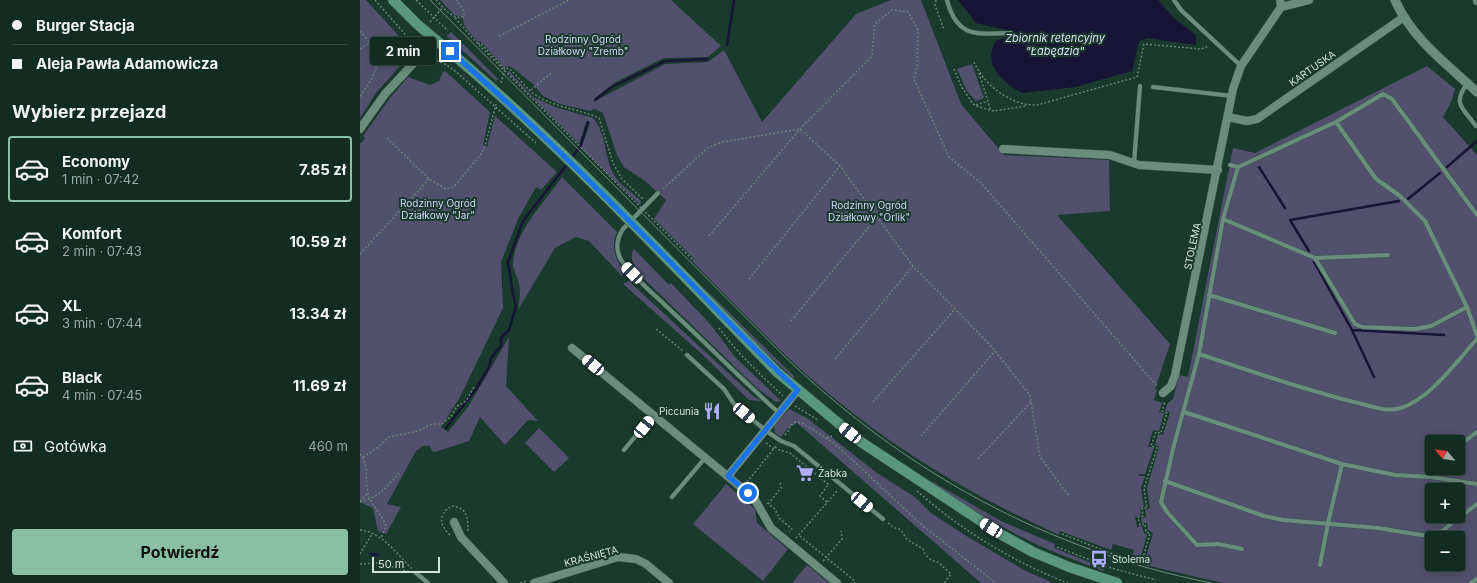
<!DOCTYPE html>
<html lang="pl">
<meta charset="utf-8">
<style>
:root{--surface:#132c21;--page:#20382e;--text:#f1f3f6;--muted:#9da7a5;--line:#32483f;--accent:#8abfa5}
body{margin:0;font-family:Inter,sans-serif;background:var(--page);color:var(--text);height:100vh;display:flex;flex-direction:column;font-size:15px;white-space:nowrap}
*{box-sizing:border-box;margin:0}
p{font-size:13px;color:var(--muted)}
.icon{flex:none;width:22px;height:22px;fill:none;stroke:currentColor;stroke-width:2;stroke-linecap:round;stroke-linejoin:round}
.map{position:relative;flex:1;overflow:hidden}
.panel{display:flex;flex-direction:column;background:var(--surface);width:360px}
.panel>*{flex:none}
.guide{display:grid;align-content:center;height:88px;padding:0 12px;background:var(--surface)}
.needle{width:26px;rotate:299deg}
.tools{position:absolute;left:1065px;top:435px;display:grid;gap:8px}
.tools a{display:grid;place-items:center;width:40px;height:40px;border-radius:4px;background:var(--surface);box-shadow:0 2px 10px #0003,0 0 0 1px var(--line);font-size:20px}
.scale{position:absolute;left:12px;bottom:10px;width:68px;box-sizing:border-box;padding-left:4px;border:2px solid #d1e3da;border-top:0;font-size:11px;line-height:14px;white-space:nowrap;color:#d1e3da;-webkit-text-stroke:3px #193a2c;paint-order:stroke}
.end{position:absolute;width:18px;height:18px;margin:-9px;border:5px solid #1a73e8;background:#fff;box-shadow:0 0 0 2px #fff}
.from{border-radius:50%}
.bubble{position:absolute;height:28px;border-radius:4px;background:var(--surface);box-shadow:0 2px 10px #0003,0 0 0 1px var(--line);font-size:13px;font-weight:700;line-height:28px;text-align:center}
.car{position:absolute;width:12px;height:24px;margin:-12px -6px;border-radius:5px;box-shadow:0 0 3px 1px #0007;background:linear-gradient(#fff 24%,#345 0 40%,#fff 0 76%,#345 0 86%,#fff 0)}
.guide b{display:flex;align-items:center;gap:14px;height:38px;font-size:15px}
.guide b+b{border-top:1px solid var(--line)}
.guide i{width:10px;height:10px;background:var(--text)}
ul{padding:0;list-style:none}
li{display:flex;align-items:center;gap:12px;height:66px;margin:0 8px 6px;padding:0 4px;border:2px solid transparent;border-radius:4px}
li div{flex:1}
li b{display:block;font-size:15px}
li em{font-style:normal;font-weight:700}
li.selected{border-color:var(--accent)}
li>.icon{width:36px;height:36px;stroke-width:1.5}
h2{padding:0 12px;font-size:18px;line-height:48px}
.pay{display:flex;align-items:center;gap:10px;height:44px;padding:0 12px;font-size:15px}
.pay p{margin-inline-start:auto}
.primary-button{display:flex;gap:8px;margin-top:auto;padding:8px 12px}
.primary-button a{flex:1;height:46px;border-radius:4px;background:var(--accent);color:#111;font-size:16px;font-weight:700;line-height:46px;text-align:center}
main{display:flex;flex:1;min-height:0}
.map>svg:first-child{display:block}
</style>
<main>
<section class="panel">
<div class="guide">
<b><i class="from"></i>Burger Stacja</b>
<b><i></i>Aleja Pawła Adamowicza</b>
</div>
<h2>Wybierz przejazd</h2>
<ul>
<li class="selected"><svg class="icon" aria-label="car" viewBox="0 0 24 24"><path d="M5 17H2v-5l4-1 3-4h7l3 4 3 1v5h-3M9 17h6M6 11h13"/><circle cx="7" cy="17" r="2"/><circle cx="17" cy="17" r="2"/></svg><div><b>Economy</b><p>1 min · 07:42</p></div><em>7.85 zł</em></li>
<li><svg class="icon" aria-label="car" viewBox="0 0 24 24"><path d="M5 17H2v-5l4-1 3-4h7l3 4 3 1v5h-3M9 17h6M6 11h13"/><circle cx="7" cy="17" r="2"/><circle cx="17" cy="17" r="2"/></svg><div><b>Komfort</b><p>2 min · 07:43</p></div><em>10.59 zł</em></li>
<li><svg class="icon" aria-label="car" viewBox="0 0 24 24"><path d="M5 17H2v-5l4-1 3-4h7l3 4 3 1v5h-3M9 17h6M6 11h13"/><circle cx="7" cy="17" r="2"/><circle cx="17" cy="17" r="2"/></svg><div><b>XL</b><p>3 min · 07:44</p></div><em>13.34 zł</em></li>
<li><svg class="icon" aria-label="car" viewBox="0 0 24 24"><path d="M5 17H2v-5l4-1 3-4h7l3 4 3 1v5h-3M9 17h6M6 11h13"/><circle cx="7" cy="17" r="2"/><circle cx="17" cy="17" r="2"/></svg><div><b>Black</b><p>4 min · 07:45</p></div><em>11.69 zł</em></li>
</ul>
<div class="pay"><svg class="icon" aria-label="cash" viewBox="0 0 24 24"><path d="M3 7h18v10H3z"/><circle cx="12" cy="12" r="2"/></svg>Gotówka<p>460 m</p></div>
<div class="primary-button"><a>Potwierdź</a></div>
</section>
<div class="map">
<svg width="1117" height="583" viewBox="0 0 1117 583">
<rect width="100%" height="100%" fill="#193a2c"/>
<path fill="#51516e" fill-rule="evenodd" d="M0 0H6L38 35 43 48 49 53 47 58 16 93 0 118Z
M80 0H311L361 46 348 57 304 58 254 83 234 99 237 100 305 64 348 62 364 50 402 122 496 14 531 0H561L601 104 644 155 749 160 750 211 697 215 810 344 795 389 797 390 794 400 802 403 799 412 804 413 799 431 793 430 788 446 794 448 785 474H779V476H785L781 488 784 507 780 508 781 515 775 517 777 527 782 526 784 533 787 534 780 560 772 558 774 550 753 544 751 550 700 531 699 535C615 497 540 453 469 394 421 354 377 306 332 261L334 259 294 219 306 200 285 181 264 167 257 155 243 113 235 109 230 111 200 104 183 96 173 84 153 68 149 66 144 67 120 41 118 42 105 27 102 17 94 15Z
M91 32 138 79 136 81 87 36Z
M612 64 624 98 616 101 607 91 597 69Z
M1067 66 1095 89 1092 100 1083 117 1117 155V583H863L759 559 760 557 784 564 793 533 788 530 787 523H782L781 518 786 517 785 510 790 508 787 488 799 447 795 445 798 434 803 435 810 412 805 411 807 404 813 399 819 375 828 377 873 148 895 153ZM1072 442H1098V468H1072ZM1072 490H1098V516H1072ZM1072 538H1098V564H1072Z
M85 71 130 112 123 145 127 147 135 116 197 172 181 190 176 187 158 219 141 262 143 308 100 397 81 427 88 432 108 407 149 337 146 386 178 421 168 420 145 445 120 417 109 441 75 452 72 451 70 446H63L56 451 27 504 41 507 26 534 18 531 13 508 0 502V144L5 138 3 136 30 98 48 77 70 85 79 81 83 72Z
M149 71 173 97 198 108 233 118C248 134 243 162 257 179 263 187 273 193 281 201L280 205 221 148 230 123 226 122 219 144 147 72Z
M202 177 257 232C251 246 254 259 265 271L262 276 229 241 216 237 195 248 158 310C160 300 161 290 158 280 157 275 153 270 153 265 154 232 184 203 202 177Z
M274 249 309 285 311 283 351 325 374 356 421 401 416 402 397 388 283 278C277 269 267 259 274 249Z
M272 279V284L393 396 402 401 389 400 343 355 263 284Z
M337 281 435 377 433 378 397 345Z
M429 409 447 418 517 473 555 497 571 513 608 537 664 570 693 583H621L437 423 428 428 421 437 415 433 414 426Z
M179 428 209 458 194 472 165 443Z
M571 481 641 521 695 544 694 548 744 568 743 571C713 559 681 548 652 532 624 517 597 500 570 483Z
M366 484 395 509 397 523 428 549 403 581 333 524Z
M447 565 469 583H432Z"/>
<path fill="#181436" d="M598 0H798L815 19 836 35V45L788 38 779 41 772 71 715 87 662 93 650 86 639 76 632 64 631 54 635 41 651 36V31L616 23Z"/>
<g fill="none" stroke-linecap="round" stroke-linejoin="round">
<path stroke="#181436" stroke-width="2.5" d="M367 45 374 0
M235 100 252 87 305 61 348 59
M211 159 221 145 228 122
M899 167 925 208
M1087 167 1117 141
M1048 199 1080 173
M949 251 930 220 1039 201
M954 262 992 330 1014 377
M992 330 1084 335
M86 428 116 389 129 367 131 358 141 346V338L149 330 156 306 153 295 148 262 163 221 208 163
M11 554 18 555"/>
<g stroke="#3b574b" stroke-width="5">
<path id="service" d="M587 0C597 39 618 34 651 33
M814 0 821 10 881 66
M1107 84C1092 104 1103 108 1116 126
M793 87 872 96
M976 122 1023 94 1032 99 1117 215
M774 163 780 86
M870 165 878 167 863 219 955 258 995 324 1002 327 1055 329 1071 326 1107 307
M878 167 976 122 1016 179 1040 196 1065 221 1107 307 1117 336
M298 193 263 229C257 238 255 247 260 258 267 272 294 294 306 306 344 341 380 378 419 413
M863 219 839 354 814 445 801 502 807 512 837 545 858 544 882 549
M955 258 1028 255
M849 295 975 333
M839 354C891 371 941 389 994 402 1008 405 1026 413 1041 408 1070 399 1097 361 1117 339
M327 355 364 389 374 404 405 430 421 441 434 446 523 519
M824 412 982 464 1035 475 1071 477 1117 484
M1098 446 1117 432
M264 450 293 415
M1071 477 1074 468
M805 481 904 516 923 520 1018 528 1061 535H1073L1082 531 1117 504
M312 497 345 458
M960 565 968 523 982 464
M56 573 68 583
M1111 583 1117 579"/>
</g>
<g stroke="#3b574b" stroke-width="9">
<path id="minor" d="M1117 0V1
M921 7 949 0
M868 117 887 121 897 119 1044 17
M0 129 25 94 76 39
M643 149 750 155 779 165 858 170
M212 348 394 498 411 528 477 583
M803 393 811 386 815 375 873 89 881 66 921 7 920 0
M368 476 438 390
M94 522 101 537 144 583
M174 583 258 557 276 559 286 564 309 583"/>
</g>
<g stroke="#3b574b" stroke-width="10">
<path id="tertiary" d="M1035 0C1052 39 1087 64 1117 92"/>
</g>
<g stroke="#3b574b" stroke-width="11">
<path id="secondary" d="M33 0 57 24 102 62
M321 273 417 372 501 442 642 535 673 552 709 567 757 583"/>
</g>
<path stroke="#678276" stroke-width="1.5" stroke-dasharray="2 2" stroke-linecap="butt" d="M15 0 57 48
M56 0 88 31
M76 0C83 7 94 22 104 16V11L96 0
M576 0 575 5 584 30
M95 18 119 45
M70 22 83 7
M0 31 11 44 16 45C21 68 12 79 0 97
M139 36 209 0
M52 42 56 38
M118 44 120 43 145 69
M0 49 10 43
M17 50 27 55 49 54
M69 58 85 64 94 70
M614 62C624 85 651 106 677 105L777 77 784 44 841 49 849 46
M594 69 601 86 613 104 619 107 634 111 666 106
M619 73 631 111
M141 83 145 69 148 68C159 76 166 90 177 96 197 108 219 109 239 118L253 163 262 179 284 200
M171 90 191 73
M616 105 628 101
M27 138 69 179 86 189 94 187 121 154 125 146 136 104
M303 189 349 147 362 142 440 129 480 166 553 266 631 346 670 395 680 457 709 496
M349 236 440 129 512 56 515 24 532 10 548 12 558 30 557 67 554 79 589 157 621 183 797 386
M0 254 69 179
M389 279 480 166
M431 321 517 217
M359 328C378 354 400 374 423 396
M296 329 323 351
M475 359 553 266
M513 402 595 309
M435 406 458 420
M425 435 429 430 430 426 435 422 442 423 474 443 563 526 636 583
M561 436 635 351
M467 438 472 436
M406 443 414 449
M415 447 419 450 430 453 469 485
M0 454C9 463 5 482 8 493 11 506 22 514 26 526L21 538
M3 457 16 449 29 437 58 431 72 424H82L92 415 97 406 106 401 114 387
M618 459 671 402
M387 482 416 446
M557 491C601 530 653 562 708 583
M0 501 8 493
M0 502C23 495 24 489 40 472
M467 502 460 496 468 485
M407 503 415 509 419 518 432 529 429 532
M408 504 421 488 420 481
M528 523C532 526 534 528 539 529 543 531 544 536 547 539 552 543 557 545 563 549 564 555 572 562 578 562L591 574 584 583
M0 530C22 532 37 554 52 569
M702 534 753 554 782 562 790 533 786 532 785 524 780 525 778 517 783 516 782 508H787L784 488 797 448 791 446 796 432 801 433 807 413 802 411 805 401
M90 535C80 525 77 516 91 506 107 507 108 517 108 531
M440 536 495 581 494 583
M436 538 478 490
M697 547 751 568 796 580
M0 554 12 534
M463 561 482 539 481 531
M0 564 17 563 51 572
M160 583 166 581"/>
<use href="#service" stroke="#6a8d7d" stroke-width="4"/>
<use href="#minor" stroke="#6a8d7d" stroke-width="8"/>
<use href="#tertiary" stroke="#6a8d7d" stroke-width="9"/>
<use href="#secondary" stroke="#59977e" stroke-width="10"/>
<path stroke="#728b80" stroke-width="1" d="M70 0 422 354C543 471 686 550 851 583"/>
<g stroke="#3b574b" stroke-width="11" stroke-linecap="butt">
<path id="secondary-bridge" d="M102 62C179 128 250 200 321 273"/>
</g>
<path stroke="#678276" stroke-width="1.5" stroke-dasharray="2 2" stroke-linecap="butt" d="M119 45 333 260
M94 70 176 143"/>
<use href="#secondary-bridge" stroke="#59977e" stroke-width="10"/>
</g>
<g fill="none" stroke-linecap="round" stroke-linejoin="round">
<path stroke="#1a73e8" stroke-width="5" d="M90 51C174 124 251 202 329 281 365 318 400 356 438 390L368 476 388 493"/>
</g>
<defs>
<g id="restaurant-bare" transform="scale(1.38)"><path d="M-5-6h1v4h1v-4h1v4h1v-4h1v5L-1.5 .5V6h-2V.5L-5-1ZM5-6V6H3V1.5H1.5Q1.5-4 5-6Z" fill="#b0aefa" stroke="#193a2c" stroke-width="2.5" paint-order="stroke"/></g>
<g id="supermarket-bare" transform="scale(1.38)"><path d="M-6-5.5h2.5l.6 2H6L4.5 2H-2.5L-4.4-4H-6ZM-1.5 3.2a1.3 1.3 0 1 0 .1 0ZM3 3.2a1.3 1.3 0 1 0 .1 0Z" fill="#b0aefa" stroke="#193a2c" stroke-width="2.5" paint-order="stroke"/></g>
<g id="bus-bare" transform="scale(1.38)"><path d="M-5-6H5V4H4V6H2V4H-2V6H-4V4H-5ZM-3.5-4V0h7V-4ZM-3.5 1.2v1.5H-2V1.2ZM2 1.2v1.5H3.5V1.2Z" fill="#b0aefa" stroke="#193a2c" stroke-width="2.5" paint-order="stroke"/></g>
</defs>
<g fill-rule="evenodd">
<use href="#restaurant-bare" x="352" y="411"/>
<use href="#supermarket-bare" x="445" y="473"/>
<use href="#bus-bare" x="739" y="559"/>
</g>
<g text-anchor="middle" stroke-width="4" stroke-linejoin="round" paint-order="stroke">
<g font-size="10" fill="#d5d5fe" stroke="#193a2c">
<text x="223" y="43">Rodzinny Ogród<tspan x="223" dy="12">Działkowy "Zremb"</tspan></text>
<text x="78" y="207">Rodzinny Ogród<tspan x="78" dy="12">Działkowy "Jar"</tspan></text>
<text x="509" y="209">Rodzinny Ogród<tspan x="509" dy="12">Działkowy "Orlik"</tspan></text>
</g>
<g font-size="10" fill="#d1e3da" stroke="#193a2c">
<text transform="translate(952 68) rotate(-35)" y="4">KARTUSKA</text>
<text transform="translate(832 246) rotate(-78)" y="4">STOLEMA</text>
<text transform="translate(231 556) rotate(-15)" y="4">KRAŚNIĘTA</text>
</g>
<g font-size="10" fill="#d1e3da" stroke="#193a2c" text-anchor="start">
<text x="339" y="415" text-anchor="end">Piccunia</text>
<text x="458" y="477">Żabka</text>
<text x="752" y="563">Stolema</text>
</g>
<g font-size="11" font-style="italic" fill="#dedefa" stroke="#193a2c">
<text x="695" y="42">Zbiornik retencyjny<tspan x="695" dy="13">"Łabędzia"</tspan></text>
</g>
</g>
</svg>
<div class="tools">
<a><svg class="needle" viewBox="-14 -14 28 28"><path d="M0-13l5 13h-10z" fill="#e53935"/><path d="M0 13l5-13h-10z" fill="#9da7a5"/></svg></a>
<a>+</a>
<a>−</a>
</div>
<div class="scale">50 m</div>
<i class="end from" style="left:388px;top:493px"></i>
<i class="end" style="left:90px;top:51px"></i>
<div class="bubble" style="left:10px;top:37px;width:66px">2 min</div>
<i class="car" style="left:272px;top:273px;rotate:315deg"></i>
<i class="car" style="left:233px;top:365px;rotate:310deg"></i>
<i class="car" style="left:384px;top:413px;rotate:130deg"></i>
<i class="car" style="left:284px;top:427px;rotate:39deg"></i>
<i class="car" style="left:490px;top:433px;rotate:309deg"></i>
<i class="car" style="left:502px;top:502px;rotate:130deg"></i>
<i class="car" style="left:631px;top:528px;rotate:303deg"></i>
</div>
</main>
